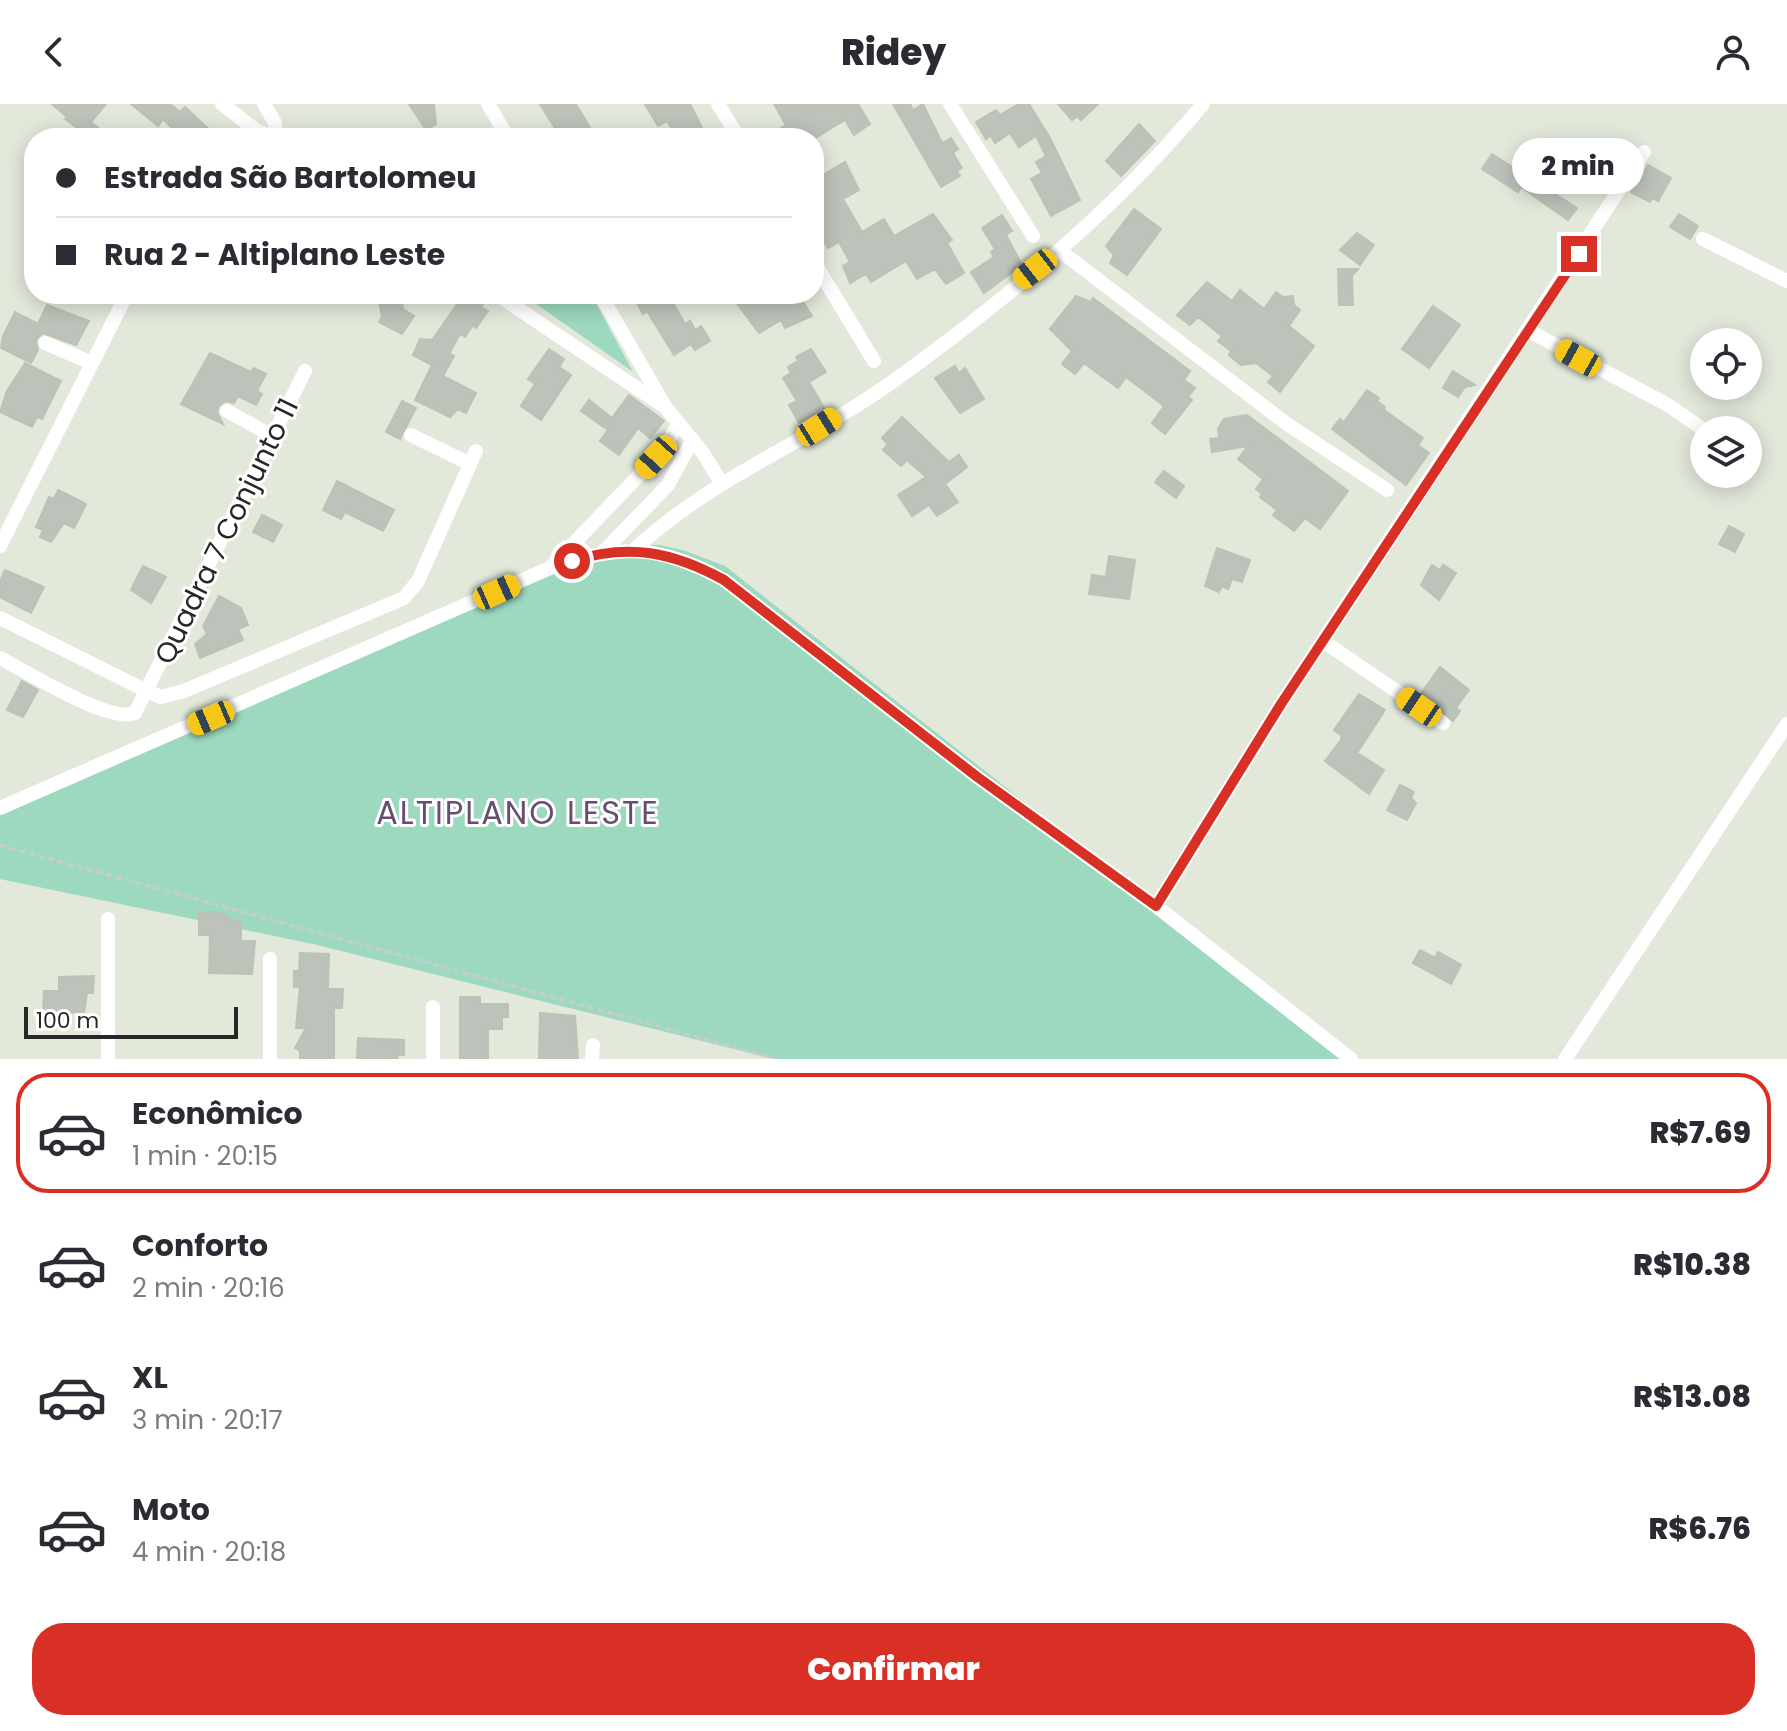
<!DOCTYPE html>
<html lang="pt">
<meta charset="utf-8">
<style>
:root{--surface:#fff;--page:#f2f2f3;--text:#2b2b33;--muted:#7c7c81;--line:#e1e1e2;--accent:#d93025}
body{margin:0;font-family:Poppins,sans-serif;background:var(--page);color:var(--text);height:100vh;display:flex;flex-direction:column;font-size:30px;white-space:nowrap}
*{box-sizing:border-box;margin:0}
p{font-size:26px;color:var(--muted)}
.icon{flex:none;width:44px;height:44px;fill:none;stroke:currentColor;stroke-width:2;stroke-linecap:round;stroke-linejoin:round}
.map{position:relative;height:955px;overflow:hidden}
.panel{display:flex;flex-direction:column;background:var(--surface);flex:1}
.panel>*{flex:none}
.top-card{position:absolute;left:24px;top:24px;width:800px;height:176px;border-radius:32px;box-shadow:0 4px 20px #0003;display:grid;align-content:center;height:176px;padding:0 32px;background:var(--surface)}
.fabs{position:absolute;left:1690px;top:224px;display:grid;gap:16px}
.fabs a{display:grid;place-items:center;width:72px;height:72px;border-radius:50%;background:var(--surface);box-shadow:0 4px 20px #0003;font-size:40px}
.scale{position:absolute;left:24px;bottom:20px;width:214px;box-sizing:border-box;padding-left:8px;border:4px solid #272727;border-top:0;font-size:22px;line-height:28px;white-space:nowrap;color:#272727;-webkit-text-stroke:6px #fff;paint-order:stroke}
.end{position:absolute;width:36px;height:36px;margin:-18px;border:10px solid #d93025;background:#fff;box-shadow:0 0 0 4px #fff}
.from{border-radius:50%}
.bubble{position:absolute;height:56px;border-radius:28px;background:var(--surface);box-shadow:0 4px 20px #0003;font-size:26px;font-weight:800;line-height:56px;text-align:center}
.car{position:absolute;width:24px;height:48px;margin:-24px -12px;border-radius:10px;box-shadow:0 0 6px 2px #0007;background:linear-gradient(#f5c518 24%,#345 0 40%,#f5c518 0 76%,#345 0 86%,#f5c518 0)}
.top-card b{display:flex;align-items:center;gap:28px;height:76px;font-size:30px}
.top-card b+b{border-top:2px solid var(--line)}
.top-card i{width:20px;height:20px;background:var(--text)}
ul{padding:14px 0 0;list-style:none}
li{display:flex;align-items:center;gap:24px;height:120px;margin:0 16px 12px;padding:0 16px;border:4px solid transparent;border-radius:32px}
li div{flex:1}
li b{display:block;font-size:30px}
li em{font-style:normal;font-weight:800}
li.current{border-color:var(--accent)}
li>.icon{width:72px;height:72px;stroke-width:1.5}
.primary-button{display:flex;gap:16px;margin-top:auto;padding:16px 32px}
.primary-button a{flex:1;height:92px;border-radius:32px;background:var(--accent);color:#fff;font-size:32px;font-weight:800;line-height:92px;text-align:center}
header{display:flex;justify-content:space-between;align-items:center;height:104px;padding:0 32px;background:var(--surface);font-size:36px;font-weight:800}
.map>svg:first-child{display:block}
</style>
<header><svg class="icon" aria-label="back" viewBox="0 0 24 24"><path d="M15 5l-7 7 7 7"/></svg>Ridey<svg class="icon" aria-label="person" viewBox="0 0 24 24"><circle cx="12" cy="8" r="4"/><path d="M4 21q1-7 8-7t8 7"/></svg></header>
<div class="map">
<svg width="1787" height="955" viewBox="0 0 1787 955">
<rect width="100%" height="100%" fill="#e2e8da"/>
<path fill="#9cd9be" d="M522 190H591L633 268Z
M659 441 686 447 725 462 1350 955H774L313 840 0 775V703L618 442Z"/>
<path fill="#bdc3ba" stroke="#bbc3b4" stroke-width="2" d="M52 0H106L91 18 110 34H91L65 15 67 13Z
M131 0H170L180 8 185 3 218 34H182L163 15 158 22Z
M409 0H434L436 20 426 26Z
M540 0H576L596 34H561Z
M645 0H690L707 34H678L667 17 658 22Z
M774 0H858L870 20 854 31 845 16 815 34H764L786 21Z
M893 0H910L913 6 923 0 942 39 951 34 958 45 953 49 962 64 957 67 960 72 941 83Z
M1019 0H1029L1050 34 1080 96 1051 112 1031 75 1042 69 1036 58 1046 52 1036 32 1019 43 1010 29 995 39 991 32 986 35 976 18 996 6 1000 11Z
M1058 0H1098L1081 16 1077 12 1072 16Z
M1139 20 1155 37 1121 72 1106 57Z
M1492 50 1577 104 1568 116 1521 83 1518 88 1482 65Z
M814 56 823 71 845 58 859 86 843 95 862 128 884 115 894 132 933 110 952 136 947 139 964 169 946 180 935 165 917 175 906 157 871 178 866 170 850 179 843 162 850 158 839 138 828 144 816 124 823 120 814 105Z
M1648 61 1671 74 1658 97 1653 94 1650 98 1631 88Z
M1134 105 1161 125 1127 171 1110 159 1114 151 1106 142Z
M1679 110 1698 122 1690 135 1670 123Z
M1002 111 1012 127 1006 131 1022 161 984 189 971 168 994 153 991 148 995 145 982 124Z
M1357 129 1374 141 1360 161 1340 146Z
M1338 165H1358L1352 172 1353 201H1339Z
M1207 178 1232 197 1240 186 1264 205 1276 188 1283 193 1293 192 1294 201 1300 206 1289 222 1314 242 1280 288 1268 278 1273 272 1256 259 1241 261 1229 251 1231 247 1218 237 1222 232 1207 220 1198 213 1190 221 1177 211Z
M378 190H401L403 205 414 212 402 230 379 218 382 213Z
M444 190H474L485 197 481 203 488 207 476 224 473 221 465 233 460 230 449 250 454 252 443 272 476 289 466 309 458 305 450 313 415 296 432 261 413 251 420 235 432 236 458 199Z
M642 190H668L685 220 690 217 695 226 701 222 710 237 695 246 691 240 674 251 647 207 643 210 635 195Z
M730 190H798L812 212 785 224 781 216 759 229Z
M1076 192 1091 198 1093 194 1190 267 1184 276 1195 284 1188 293 1192 296 1165 330 1152 319 1164 302 1126 273 1118 284 1084 259 1075 270 1062 260 1072 247 1050 225Z
M47 201 89 217 76 241 43 229 36 236 38 246 31 259 1 244 3 232 15 208 38 220Z
M1433 202 1460 221 1429 264 1402 245Z
M549 245 564 255 559 263 571 271 541 316 521 302 535 280 528 275Z
M811 245 826 268 809 278 824 304 799 319 789 301 797 297 783 274 791 269 788 263 798 257 796 253Z
M210 249 251 268 254 264 266 270 257 287 262 290 256 301 238 292 234 299 226 297 219 302 217 308 223 320 181 300Z
M25 259 61 277 42 315 37 313 32 323 0 308 7 287Z
M955 262 959 269 965 264 984 295 960 309 935 274Z
M1453 267 1475 281 1465 283 1458 293 1443 284Z
M1367 286 1379 294 1377 297 1385 303 1384 306 1423 334 1418 341 1429 349 1406 381 1332 325 1340 315 1344 318Z
M629 291 664 317 650 334 638 324 619 351 600 337 608 326 581 307 589 296 612 314Z
M402 297 416 304 400 335 386 328Z
M1247 311 1348 387 1320 425 1305 414 1294 427 1273 411 1277 406 1260 393 1262 390 1256 385 1263 375 1238 355 1248 342 1212 348 1210 335 1219 334 1218 325 1224 315Z
M902 313 949 358 959 351 967 363 945 380 958 398 937 412 929 401 912 412 898 391 926 373 907 356 901 362 883 346 888 340 882 334Z
M1164 367 1184 382 1176 394 1155 378Z
M337 377 394 406 383 427 345 408 341 415 323 406Z
M58 386 86 400 74 424 64 419 51 438 40 433 43 426 36 423 49 393 54 395Z
M262 411 282 421 273 438 253 428Z
M1729 422 1744 430 1735 448 1719 440Z
M1217 444 1250 456 1242 478 1232 475 1228 485 1222 482 1219 488 1205 482Z
M1109 452 1135 456 1129 495 1089 490 1092 471 1106 473Z
M1432 461 1440 466 1443 461 1456 469 1439 496 1421 481Z
M143 462 166 473 151 499 131 486Z
M5 466 44 483 31 509 0 493V477Z
M219 492 241 504 248 521 238 525 243 536 200 554 195 540 207 530 203 522Z
M1440 563 1469 586 1456 604 1460 607 1453 617 1420 591Z
M22 577 38 586 23 613 7 606Z
M1359 590 1385 606 1357 649 1384 666 1369 690 1325 657 1341 636V631L1334 626Z
M1400 681 1414 688 1411 694 1416 699 1407 716 1387 706Z
M199 808H214L229 812V817H241V837H255L252 870 209 869 210 831H199Z
M1420 846 1435 854 1438 848 1461 861 1451 880 1413 859Z
M300 849 329 850 328 885H343L342 904H334V955H300V947L295 944 306 924H296L300 883H294V867H299Z
M94 872 93 889H87L84 909 43 908 44 887H59V873Z
M460 893H480V900H508V913H502V925H488V955H460Z
M540 909 575 912 578 955H539Z
M358 934 404 936V951H398L397 955H357Z"/>
<g fill="none" stroke-linecap="round" stroke-linejoin="round">
<path stroke="#cbcbcb" stroke-width="3" stroke-dasharray="6 4" stroke-linecap="butt" d="M0 741 777 955"/>
<path stroke="#fff" stroke-width="14" d="M222 0 257 27 277 34
M264 0 275 19 276 33
M488 0 508 34
M718 0 739 34
M950 0 1033 132
M1703 135 1787 177
M1059 146 1287 320 1387 386
M814 158 874 257
M496 190 662 301
M600 190 666 304 703 349 722 380
M1529 227 1668 301 1704 326
M45 239 92 259
M227 307 272 332
M411 331 470 360
M0 442 127 190
M634 446C709 375 808 338 892 278 1001 200 1118 103 1203 0
M603 448 668 381 692 337
M553 461 645 365 667 340 678 320
M0 514 147 587 161 593 184 587 404 494 418 477 476 347
M1323 537 1443 619
M0 554C27 568 110 620 135 609L305 267
M0 704 550 464C620 440 659 440 724 476L976 672 1156 802 1351 955
M1156 802 1281 600 1644 48
M108 815V955
M270 855V955
M433 955V903
M592 955 593 941
M1565 955 1787 620"/>
</g>
<g fill="none" stroke-linecap="round" stroke-linejoin="round">
<path stroke="#d93025" stroke-width="10" d="M572 457C629 439 673 448 724 476L976 672 1156 802 1281 600 1579 150"/>
</g>
<g text-anchor="middle" stroke-width="6" stroke-linejoin="round" paint-order="stroke">
<g font-size="28" fill="#272727" stroke="#fff">
<text transform="translate(226 427) rotate(-64)" y="10">Quadra 7 Conjunto 11</text>
</g>
<g font-size="32" letter-spacing="2" fill="#684d72" stroke="#fff">
<text x="518" y="720">ALTIPLANO LESTE</text>
</g>
</g>
</svg>
<div class="fabs">
<a><svg class="icon" aria-label="locate" viewBox="0 0 24 24"><circle cx="12" cy="12" r="6"/><path d="M12 2v4M12 18v4M2 12h4M18 12h4"/></svg></a>
<a><svg class="icon" aria-label="layers" viewBox="0 0 24 24"><path d="M12 4l9 5-9 5-9-5zM3 14l9 5 9-5"/></svg></a>
</div>
<div class="scale">100 m</div>
<i class="end from" style="left:572px;top:457px"></i>
<i class="end" style="left:1579px;top:150px"></i>
<div class="bubble" style="left:1512px;top:34px;width:132px">2 min</div>
<i class="car" style="left:1035px;top:165px;rotate:232deg"></i>
<i class="car" style="left:1578px;top:254px;rotate:299deg"></i>
<i class="car" style="left:819px;top:323px;rotate:58deg"></i>
<i class="car" style="left:656px;top:353px;rotate:222deg"></i>
<i class="car" style="left:497px;top:488px;rotate:66deg"></i>
<i class="car" style="left:1419px;top:603px;rotate:304deg"></i>
<i class="car" style="left:211px;top:614px;rotate:247deg"></i>
<div class="top-card">
<b><i class="from"></i>Estrada São Bartolomeu</b>
<b><i></i>Rua 2 - Altiplano Leste</b>
</div>
</div>
<section class="panel">
<ul>
<li class="current"><svg class="icon" aria-label="car" viewBox="0 0 24 24"><path d="M5 17H2v-5l4-1 3-4h7l3 4 3 1v5h-3M9 17h6M6 11h13"/><circle cx="7" cy="17" r="2"/><circle cx="17" cy="17" r="2"/></svg><div><b>Econômico</b><p>1 min · 20:15</p></div><em>R$7.69</em></li>
<li><svg class="icon" aria-label="car" viewBox="0 0 24 24"><path d="M5 17H2v-5l4-1 3-4h7l3 4 3 1v5h-3M9 17h6M6 11h13"/><circle cx="7" cy="17" r="2"/><circle cx="17" cy="17" r="2"/></svg><div><b>Conforto</b><p>2 min · 20:16</p></div><em>R$10.38</em></li>
<li><svg class="icon" aria-label="car" viewBox="0 0 24 24"><path d="M5 17H2v-5l4-1 3-4h7l3 4 3 1v5h-3M9 17h6M6 11h13"/><circle cx="7" cy="17" r="2"/><circle cx="17" cy="17" r="2"/></svg><div><b>XL</b><p>3 min · 20:17</p></div><em>R$13.08</em></li>
<li><svg class="icon" aria-label="car" viewBox="0 0 24 24"><path d="M5 17H2v-5l4-1 3-4h7l3 4 3 1v5h-3M9 17h6M6 11h13"/><circle cx="7" cy="17" r="2"/><circle cx="17" cy="17" r="2"/></svg><div><b>Moto</b><p>4 min · 20:18</p></div><em>R$6.76</em></li>
</ul>
<div class="primary-button"><a>Confirmar</a></div>
</section>
